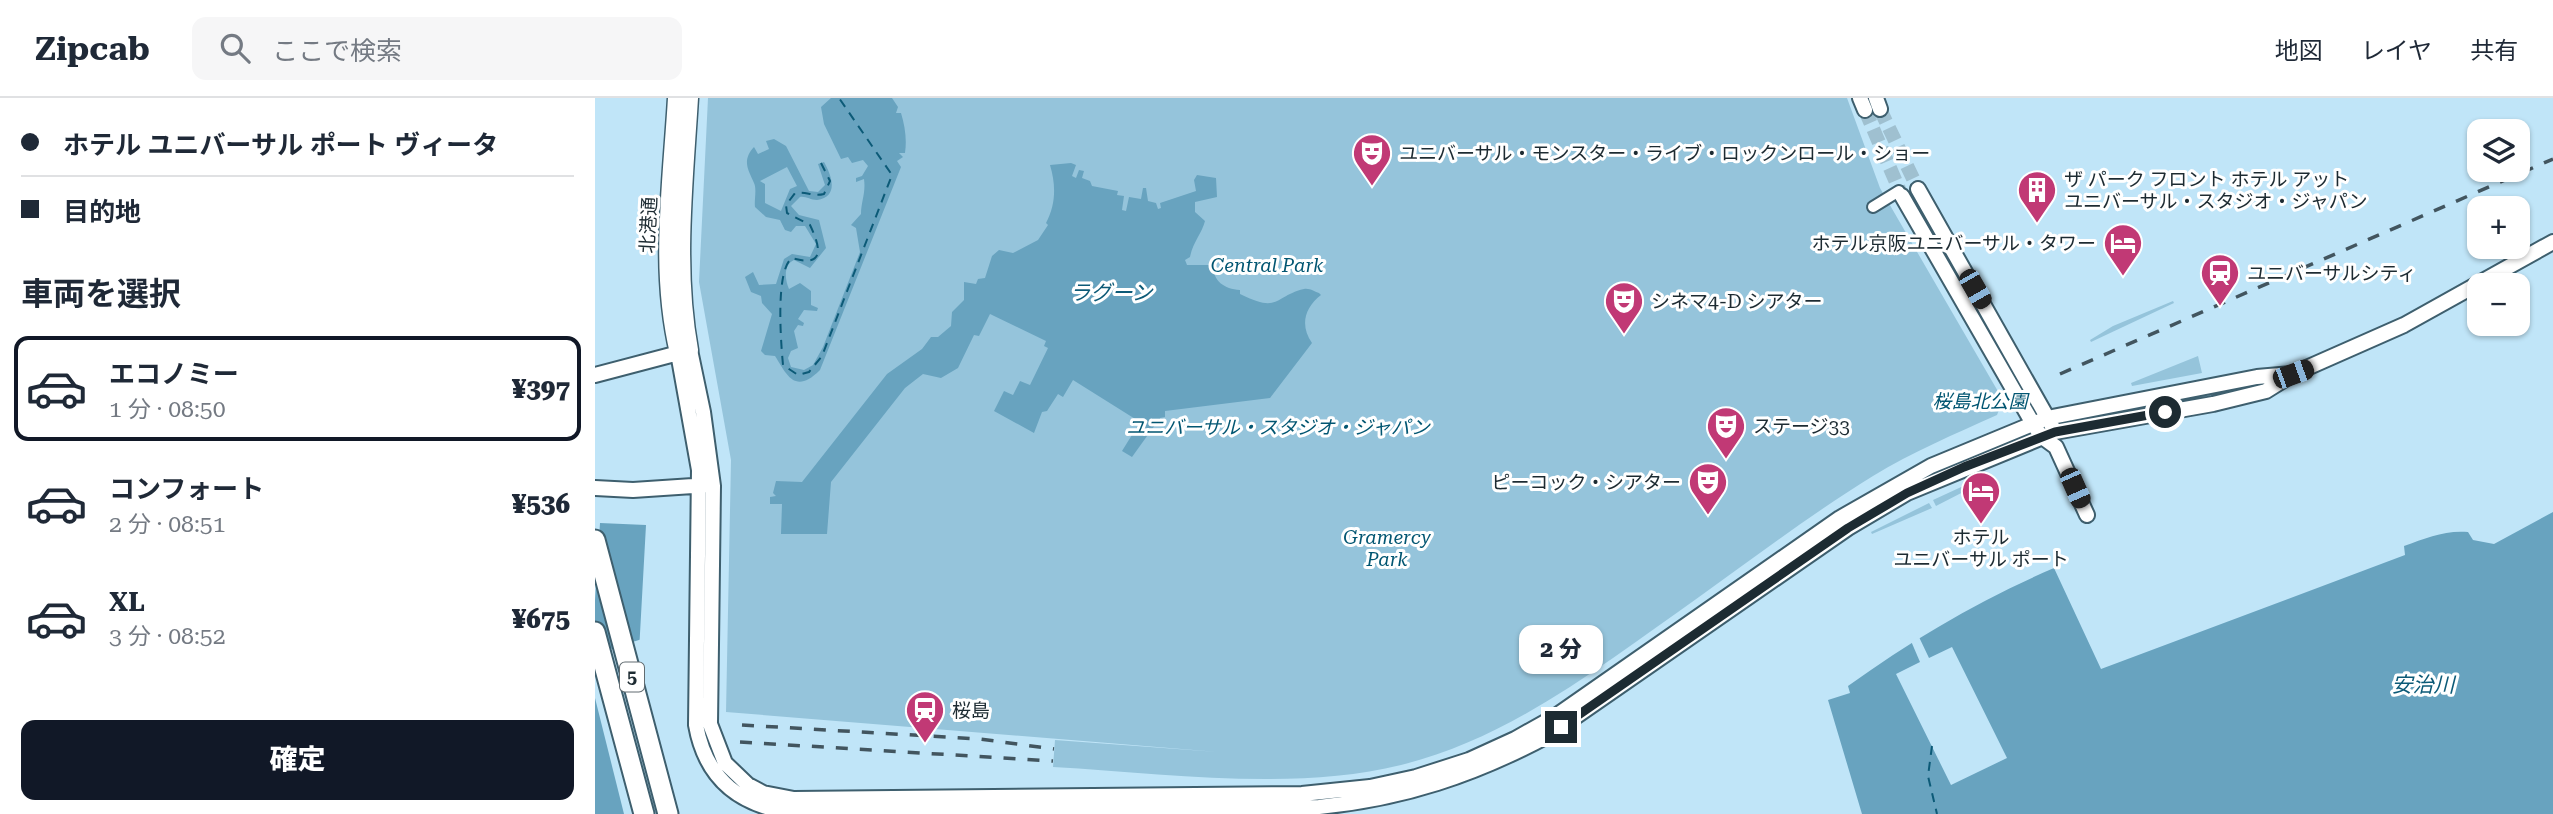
<!DOCTYPE html>
<html lang="ja">
<meta charset="utf-8">
<style>
:root{--surface:#fff;--page:#f6f6f7;--text:#1f2937;--muted:#747a83;--line:#e0e1e3;--accent:#111827}
body{margin:0;font-family:"Roboto Serif","Noto Sans JP",serif;background:var(--page);color:var(--text);height:100vh;display:flex;flex-direction:column;font-size:26px;white-space:nowrap}
*{box-sizing:border-box;margin:0}
p{font-size:23px;color:var(--muted)}
.icon{flex:none;width:38px;height:38px;fill:none;stroke:currentColor;stroke-width:2;stroke-linecap:round;stroke-linejoin:round}
.map{position:relative;flex:1;overflow:hidden}
.drawer{display:flex;flex-direction:column;background:var(--surface);width:595px}
.drawer>*{flex:none}
.guide{display:grid;align-content:center;height:154px;padding:0 21px;background:var(--surface)}
.controls{position:absolute;left:1872px;top:21px;display:grid;gap:14px}
.controls a{display:grid;place-items:center;width:63px;height:63px;border-radius:14px;background:var(--surface);box-shadow:0 2px 5px #0004;font-size:35px}
.end{position:absolute;width:32px;height:32px;margin:-16px;border:9px solid #1d2b32;background:#fff;box-shadow:0 0 0 4px #fff}
.from{border-radius:50%}
.bubble{position:absolute;height:49px;border-radius:14px;background:var(--surface);box-shadow:0 2px 5px #0004;font-size:23px;font-weight:800;line-height:49px;text-align:center}
.car{position:absolute;width:21px;height:42px;margin:-21px -10px;border-radius:9px;box-shadow:0 0 5px 2px #0007;background:linear-gradient(#222 24%,#8ab4d8 0 40%,#222 0 76%,#8ab4d8 0 86%,#222 0)}
.guide b{display:flex;align-items:center;gap:24px;height:66px;font-size:26px}
.guide b+b{border-top:2px solid var(--line)}
.guide i{width:18px;height:18px;background:var(--text)}
ul{padding:0;list-style:none}
li{display:flex;align-items:center;gap:21px;height:105px;margin:0 14px 10px;padding:0 7px;border:4px solid transparent;border-radius:14px}
li div{flex:1}
li b{display:block;font-size:26px}
li em{font-style:normal;font-weight:800}
li.active{border-color:var(--accent)}
li>.icon{width:63px;height:63px;stroke-width:1.5}
h2{padding:0 21px;font-size:32px;line-height:84px}
.action{display:flex;gap:14px;margin-top:auto;padding:14px 21px}
.action a{flex:1;height:80px;border-radius:14px;background:var(--accent);color:#fff;font-size:28px;font-weight:800;line-height:80px;text-align:center}
header{display:flex;align-items:center;gap:42px;box-sizing:border-box;height:98px;padding:0 35px;background:var(--surface);border-bottom:2px solid var(--line)}
header strong{font-size:33px}
nav{display:flex;gap:38px;margin-inline-start:auto;font-size:24px}
.search{width:490px;height:63px;background:var(--page);display:flex;align-items:center;gap:18px;box-sizing:border-box;padding:0 24px;border-radius:14px;color:var(--muted);font-size:26px}
main{display:flex;flex:1;min-height:0}
.map>svg:first-child{display:block}
</style>
<header>
<strong>Zipcab</strong>
<div class="search"><svg class="icon" aria-label="search" viewBox="0 0 24 24"><circle cx="10" cy="10" r="6"/><path d="M15 15l6 6"/></svg>ここで検索</div>
<nav><a>地図</a><a>レイヤ</a><a>共有</a></nav>
</header>
<main>
<section class="drawer">
<div class="guide">
<b><i class="from"></i>ホテル ユニバーサル ポート ヴィータ</b>
<b><i></i>目的地</b>
</div>
<h2>車両を選択</h2>
<ul>
<li class="active"><svg class="icon" aria-label="car" viewBox="0 0 24 24"><path d="M5 17H2v-5l4-1 3-4h7l3 4 3 1v5h-3M9 17h6M6 11h13"/><circle cx="7" cy="17" r="2"/><circle cx="17" cy="17" r="2"/></svg><div><b>エコノミー</b><p>1 分 · 08:50</p></div><em>¥397</em></li>
<li><svg class="icon" aria-label="car" viewBox="0 0 24 24"><path d="M5 17H2v-5l4-1 3-4h7l3 4 3 1v5h-3M9 17h6M6 11h13"/><circle cx="7" cy="17" r="2"/><circle cx="17" cy="17" r="2"/></svg><div><b>コンフォート</b><p>2 分 · 08:51</p></div><em>¥536</em></li>
<li><svg class="icon" aria-label="car" viewBox="0 0 24 24"><path d="M5 17H2v-5l4-1 3-4h7l3 4 3 1v5h-3M9 17h6M6 11h13"/><circle cx="7" cy="17" r="2"/><circle cx="17" cy="17" r="2"/></svg><div><b>XL</b><p>3 分 · 08:52</p></div><em>¥675</em></li>
</ul>
<div class="action"><a>確定</a></div>
</section>
<div class="map">
<svg width="1958" height="716" viewBox="0 0 1958 716">
<rect width="100%" height="100%" fill="#c0e5f8"/>
<path fill="#95c4db" d="M113 0H1252L1285 90 1408 302 1402 317C1360 336 1317 354 1278 378 1218 415 1161 458 1104 499 1013 563 917 640 806 667 697 694 569 675 458 669L460 642 623 654 131 614 136 362 104 184Z
M1578 203 1579 205 1496 244 1495 242 1518 228Z
M1603 258 1607 275 1537 288 1536 285Z
M1664 284 1665 287 1624 298 1550 311 1549 307Z
M1377 384 1376 390 1341 408 1338 402Z
M1334 405 1337 410 1277 436 1276 434Z"/>
<path fill="#68a3bf" fill-rule="evenodd" d="M236 0H297L303 9 301 15H306C310 28 312 42 310 55H304L308 59 302 63 306 69 225 272C200 297 192 277 180 258L170 257 166 253 177 216 167 205 166 198 156 194 150 179 158 174 164 187 181 186 189 161 197 156 215 159 221 146 210 128H201L196 134 190 132 185 122 171 119 160 109C159 102 162 91 159 85 154 73 146 63 159 49L163 56 174 51 171 43 179 41 191 48 214 93 223 94 230 87 223 66 229 64C236 76 245 99 222 102 215 102 211 98 205 99L196 108 204 117 224 122 231 150 215 170 199 162C188 167 190 182 194 191L205 185 216 193V207L223 210 222 213 209 212 203 221 209 225 208 228 203 227 199 233 203 250 196 253 193 260 196 269 209 272 218 267 228 249 265 154 261 130 256 127 266 116C266 104 271 95 269 81L261 84V80L267 78 273 68 268 62 257 65 253 59 246 61 229 26 226 9ZM192 69 202 88 195 91 186 113 170 105V86L165 83Z
M476 65 481 67 477 78 481 80 484 72 489 73 487 80 495 83 497 88 523 93 522 97 529 98 527 112 531 113 534 99 546 101 548 90H551L553 103 561 105 563 111 566 110 565 105 601 93 599 82 602 77 621 80 622 99 600 104V114L610 123C607 135 598 144 595 159L590 162 592 167H618C618 183 629 191 645 192V196C685 216 679 198 709 191 715 190 720 194 724 195L726 197C709 210 705 228 717 245L675 300 570 313V319L565 320V327H560L537 359 527 353 545 324 478 282 468 299 463 296 452 313 447 314 439 335 399 313 409 293 418 297 425 283 435 287 453 250 449 248 451 243 395 216 384 238 379 237 363 270 346 280 328 276 310 290 236 384 232 436H186L187 406H175V399L181 398 178 395 181 383 207 384 292 276 327 251 336 239H343L356 228 357 214 369 202V184L381 186 383 181 390 180 397 158 404 152 418 155 443 142 453 127 451 125C461 106 461 87 455 67Z
M1958 414V716H1267L1233 602 1255 595 1253 588C1318 541 1385 502 1459 470L1506 571 1810 457 1809 448C1831 440 1850 432 1873 434L1878 442 1899 446Z
M5 425 51 427 35 716H0V502Z"/>
<path fill="#c0e5f8" d="M1324 539 1334 560 1357 549 1412 660 1356 687 1301 576 1325 564 1316 543Z
M47 541 38 716H29L0 600V556Z"/>
<g fill="none" stroke-linecap="round" stroke-linejoin="round">
<path stroke="#0c5a77" stroke-width="2" stroke-dasharray="9 7" stroke-linecap="butt" d="M226 65 235 83 229 96C218 99 211 93 200 95L191 107 192 115 215 127C226 150 230 170 197 160 180 172 186 246 188 267L203 277 214 274 227 258 297 77 244 0
M1337 648 1333 678 1342 716"/>
<path stroke="#9fc0d0" stroke-width="14" stroke-dasharray="14 7" stroke-linecap="butt" d="M1285 11 1323 91
M1270 12 1307 98"/>
<g stroke="#3e5f6e" stroke-width="14">
<path id="street" d="M1278 109 1304 93"/>
</g>
<g stroke="#3e5f6e" stroke-width="18">
<path id="secondary" d="M1265 0 1270 12
M1281 0 1285 11
M1323 91 1457 328
M1307 98 1437 324 1446 338 1461 349 1492 417
M83 255 104 372 101 627C111 683 147 709 201 715L724 709C807 701 880 677 954 637L1253 430 1312 395 1460 334 1618 306 1671 293 1698 276 1809 227 1958 144
M0 277 95 252 108 314 118 388 115 626 130 665 153 687 168 695 199 701 707 696 775 689 821 679 874 662 920 641 961 618 1245 420 1336 368 1452 320 1662 279 1696 276
M0 390 38 392 113 387"/>
</g>
<g stroke="#3e5f6e" stroke-width="19">
<path id="primary" d="M81 0C76 85 63 171 83 255
M95 0C90 83 80 170 95 252"/>
</g>
<g stroke="#3e5f6e" stroke-width="23">
<path id="highway" d="M0 442 73 716
M0 534 49 716"/>
</g>
<use href="#street" stroke="#fff" stroke-width="10"/>
<use href="#secondary" stroke="#fff" stroke-width="14"/>
<use href="#primary" stroke="#fff" stroke-width="16"/>
<use href="#highway" stroke="#fff" stroke-width="19"/>
<path stroke="#42555f" stroke-width="3.5" stroke-dasharray="12 12" stroke-linecap="butt" d="M1465 276 1958 61
M147 627 385 641 459 651
M145 644 458 663"/>
</g>
<g fill="none" stroke-linecap="round" stroke-linejoin="round">
<path stroke="#1d2b32" stroke-width="9" d="M966 629 1253 430 1312 395 1369 369 1460 334 1570 314"/>
</g>
<defs>
<g id="theatre-pin" transform="scale(2.0125)"><path d="M0 17L-7.5 6A9.5 9.5 0 1 1 7.5 6Z" fill="#c13975" stroke="#fff"/><path d="M-5-5.5Q0-4 5-5.5V0Q5 5 0 6Q-5 5-5 0ZM-3.3-2.5H-1v1.5H-3.3ZM1-2.5H3.3v1.5H1ZM-2.8 1Q0 5.5 2.8 1Z" fill="#fff"/></g>
<g id="building-pin" transform="scale(2.0125)"><path d="M0 17L-7.5 6A9.5 9.5 0 1 1 7.5 6Z" fill="#c13975" stroke="#fff"/><path d="M-4-6H4V6H1V3H-1V6H-4ZM-2.5-4.3h1.7v1.8h-1.7ZM.8-4.3h1.7v1.8H.8ZM-2.5-1h1.7V.8h-1.7ZM.8-1h1.7V.8H.8Z" fill="#fff"/></g>
<g id="hotel-pin" transform="scale(2.0125)"><path d="M0 17L-7.5 6A9.5 9.5 0 1 1 7.5 6Z" fill="#c13975" stroke="#fff"/><path d="M-6-4.5h1.5V1H6V5H4.5V3h-9V5H-6ZM-4 0a1.8 1.8 0 1 1 3.6 0ZM.5 0V-2.5h3Q6-2.5 6 0Z" fill="#fff"/></g>
<g id="station-pin" transform="scale(2.0125)"><path d="M0 17L-7.5 6A9.5 9.5 0 1 1 7.5 6Z" fill="#c13975" stroke="#fff"/><path d="M-3-6H3Q5-6 5-4V2Q5 4 3 4L4.5 6H3L1.5 4h-3L-3 6H-4.5L-3 4Q-5 4-5 2V-4Q-5-6-3-6ZM-3.5-4v3h7v-3ZM-3.5 1v1.5H-2V1ZM2 1v1.5H3.5V1Z" fill="#fff"/></g>
</defs>
<g fill-rule="evenodd">
<use href="#theatre-pin" x="777" y="55"/>
<use href="#building-pin" x="1442" y="92"/>
<use href="#hotel-pin" x="1528" y="145"/>
<use href="#station-pin" x="1625" y="175"/>
<use href="#theatre-pin" x="1029" y="203"/>
<use href="#theatre-pin" x="1131" y="328"/>
<use href="#theatre-pin" x="1113" y="384"/>
<use href="#hotel-pin" x="1386" y="393"/>
<use href="#station-pin" x="330" y="612"/>
</g>
<g text-anchor="middle" stroke-width="6" stroke-linejoin="round" paint-order="stroke">
<rect fill="#fff" stroke="#616b70" stroke-width="2" x="25" y="564.5" width="24" height="29" rx="5"/>
<g font-size="18" font-weight="bold" fill="#1d2b32">
<text x="37" y="585">5</text>
</g>
<g font-size="19" fill="#1d2b32" stroke="#fff" text-anchor="start">
<text x="804" y="62">ユニバーサル・モンスター・ライブ・ロックンロール・ショー</text>
<text x="1469" y="88">ザ パーク フロント ホテル アット<tspan x="1469" dy="22">ユニバーサル・スタジオ・ジャパン</tspan></text>
<text x="1501" y="152" text-anchor="end">ホテル京阪ユニバーサル・タワー</text>
<text x="1652" y="182">ユニバーサルシティ</text>
<text x="1056" y="210">シネマ4-D シアター</text>
<text x="1158" y="335">ステージ33</text>
<text x="1086" y="391" text-anchor="end">ピーコック・シアター</text>
<text x="1386" y="446" text-anchor="middle">ホテル<tspan x="1386" dy="22">ユニバーサル ポート</tspan></text>
<text x="357" y="619">桜島</text>
</g>
<g font-size="19" fill="#1d2b32" stroke="#fff">
<text transform="translate(53 127) rotate(-87)" y="7">北港通</text>
</g>
<g font-size="19" font-style="italic" fill="#025672" stroke="#fff">
<text x="672" y="174">Central Park</text>
<text x="1385" y="310">桜島北公園</text>
<text x="683" y="336">ユニバーサル・スタジオ・ジャパン</text>
<text x="792" y="446">Gramercy<tspan x="792" dy="22">Park</tspan></text>
</g>
<g font-size="21" font-style="italic" fill="#0c5a77" stroke="#fff">
<text x="516" y="202">ラグーン</text>
<text x="1828" y="594">安治川</text>
</g>
</g>
</svg>
<div class="controls">
<a><svg class="icon" aria-label="layers" viewBox="0 0 24 24"><path d="M12 4l9 5-9 5-9-5zM3 14l9 5 9-5"/></svg></a>
<a>+</a>
<a>−</a>
</div>
<i class="end from" style="left:1570px;top:314px"></i>
<i class="end" style="left:966px;top:629px"></i>
<div class="bubble" style="left:924px;top:527px;width:84px">2 分</div>
<i class="car" style="left:1380px;top:191px;rotate:150deg"></i>
<i class="car" style="left:1698px;top:276px;rotate:70deg"></i>
<i class="car" style="left:1480px;top:390px;rotate:156deg"></i>
</div>
</main>
